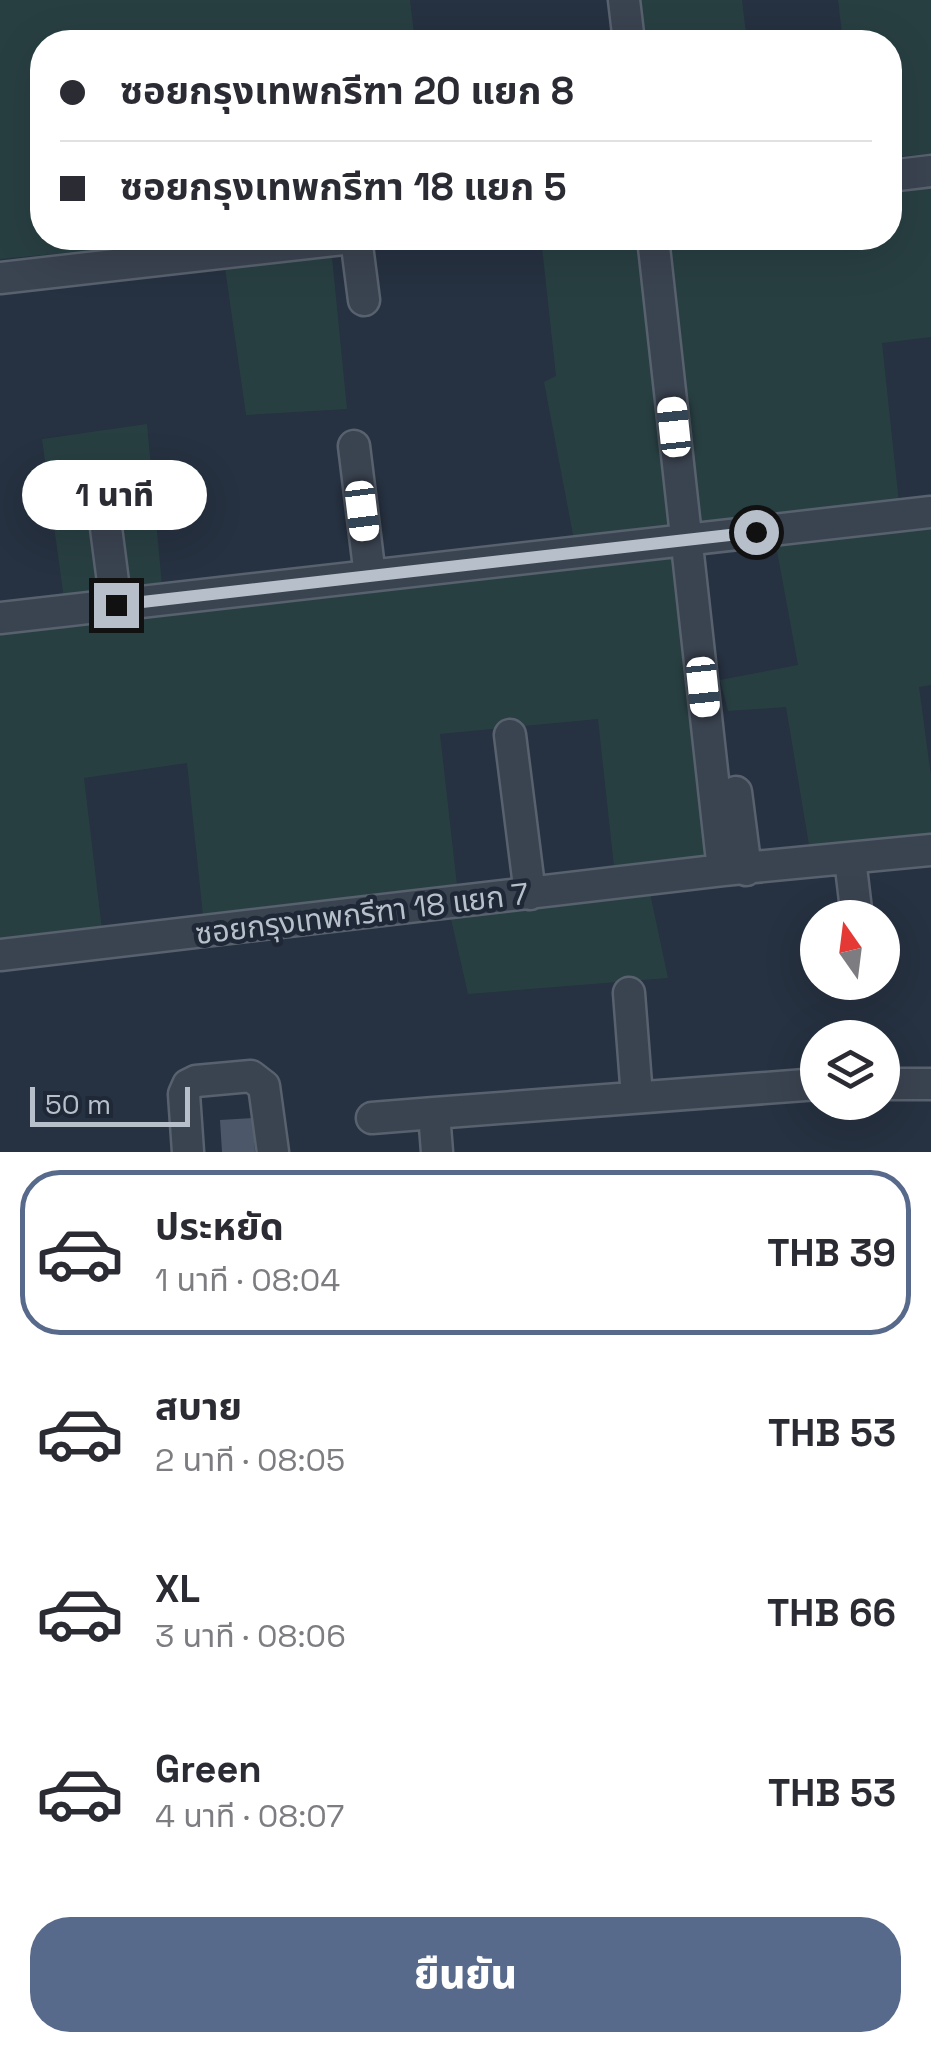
<!DOCTYPE html>
<html lang="th">
<meta charset="utf-8">
<style>
:root{--surface:#fff;--page:#f2f2f3;--text:#2b2b33;--muted:#7c7c81;--line:#e1e1e2;--accent:#586a8b}
body{margin:0;font-family:"Space Grotesk","Noto Sans Thai",sans-serif;background:var(--page);color:var(--text);height:100vh;display:flex;flex-direction:column;font-size:38px;white-space:nowrap}
*{box-sizing:border-box;margin:0}
p{font-size:32px;color:var(--muted)}
.icon{flex:none;width:55px;height:55px;fill:none;stroke:currentColor;stroke-width:2;stroke-linecap:round;stroke-linejoin:round}
.map{position:relative;height:1152px;overflow:hidden}
.panel{display:flex;flex-direction:column;background:var(--surface);flex:1}
.panel>*{flex:none}
.hud{position:absolute;left:30px;top:30px;width:872px;height:220px;border-radius:40px;box-shadow:0 10px 40px #0002;display:grid;align-content:center;height:220px;padding:0 30px;background:var(--surface)}
.needle{width:65px;rotate:346deg}
.fabs{position:absolute;left:800px;top:900px;display:grid;gap:20px}
.fabs a{display:grid;place-items:center;width:100px;height:100px;border-radius:50%;background:var(--surface);box-shadow:0 10px 40px #0002;font-size:50px}
.scale{position:absolute;left:30px;bottom:25px;width:160px;box-sizing:border-box;padding-left:10px;border:5px solid #b7bfcb;border-top:0;font-size:28px;line-height:35px;white-space:nowrap;color:#b7bfcb;-webkit-text-stroke:8px #1f2836;paint-order:stroke}
.end{position:absolute;width:45px;height:45px;margin:-22px;border:12px solid #b7bfcb;background:#111;box-shadow:0 0 0 5px #111}
.from{border-radius:50%}
.bubble{position:absolute;height:70px;border-radius:35px;background:var(--surface);box-shadow:0 10px 40px #0002;font-size:32px;font-weight:800;line-height:70px;text-align:center}
.car{position:absolute;width:30px;height:60px;margin:-30px -15px;border-radius:12px;box-shadow:0 0 8px 2px #0007;background:linear-gradient(#fff 24%,#345 0 40%,#fff 0 76%,#345 0 86%,#fff 0)}
.hud b{display:flex;align-items:center;gap:35px;height:95px;font-size:38px}
.hud b+b{border-top:2px solid var(--line)}
.hud i{width:25px;height:25px;background:var(--text)}
ul{padding:18px 0 0;list-style:none}
li{display:flex;align-items:center;gap:30px;height:165px;margin:0 20px 15px;padding:0 10px;border:5px solid transparent;border-radius:40px}
li div{flex:1}
li b{display:block;font-size:38px}
li em{font-style:normal;font-weight:800}
li.active{border-color:var(--accent)}
li>.icon{width:90px;height:90px;stroke-width:1.5}
.cta{display:flex;gap:20px;margin-top:auto;padding:20px 30px}
.cta a{flex:1;height:115px;border-radius:40px;background:var(--accent);color:#fff;font-size:40px;font-weight:800;line-height:115px;text-align:center}
.map>svg:first-child{display:block}
</style>
<div class="map">
<svg width="931" height="1152" viewBox="0 0 931 1152">
<rect width="100%" height="100%" fill="#263141"/>
<path fill="#283f42" d="M0 0H410L415 42H42V238H225L0 259Z
M637 0H742L747 42H642Z
M838 0H931V154L890 157V42H843Z
M931 176V337L882 343 899 503 692 526 661 238H890V181Z
M541 238H645L676 527 574 540 544 382 556 376Z
M331 247 347 409 246 415 224 261Z
M147 424 162 585 64 599 42 439Z
M931 523V685L919 687 931 776V841L810 851 786 707 728 711 720 680 798 665 775 540Z
M677 546 714 865 615 876 598 719 440 734 458 894 204 925 187 763 84 778 103 938 0 948V627Z
M650 893 668 978 468 994 451 919Z"/>
<path fill="#4c5869" d="M253 1118 255 1152H222L220 1120Z"/>
<g fill="none" stroke-linecap="round" stroke-linejoin="round">
<g stroke="#58616e" stroke-width="35">
<path id="minor" d="M624 0 629 42
M890 176 931 171
M356 238 364 300
M653 238 723 870
M0 278 352 238
M354 446 370 576
M102 497 116 605
M0 618 931 512
M510 735 530 894
M736 792 746 870
M850 859 857 918
M0 955 723 870 931 850
M629 993 637 1097
M882 1084H931
M434 1113 818 1084
M372 1118 434 1113 437 1152
M188 1152 184 1094 188 1085 196 1081 251 1076 264 1086 273 1152"/>
</g>
<use href="#minor" stroke="#3a4350" stroke-width="30"/>
</g>
<g fill="none" stroke-linecap="round" stroke-linejoin="round">
<path stroke="#b7bfcb" stroke-width="12" d="M116 605 756 532"/>
</g>
<g text-anchor="middle" stroke-width="9" stroke-linejoin="round" paint-order="stroke">
<g font-size="30" fill="#b7bfcb" stroke="#1f2836">
<text transform="translate(362 914) rotate(-7)" y="10">ซอยกรุงเทพกรีฑา 18 แยก 7</text>
</g>
</g>
</svg>
<div class="fabs">
<a><svg class="needle" viewBox="-14 -14 28 28"><path d="M0-13l5 13h-10z" fill="#e53935"/><path d="M0 13l5-13h-10z" fill="#7c7c81"/></svg></a>
<a><svg class="icon" aria-label="layers" viewBox="0 0 24 24"><path d="M12 4l9 5-9 5-9-5zM3 14l9 5 9-5"/></svg></a>
</div>
<div class="scale">50 m</div>
<i class="end from" style="left:756px;top:532px"></i>
<i class="end" style="left:116px;top:605px"></i>
<div class="bubble" style="left:22px;top:460px;width:185px">1 นาที</div>
<i class="car" style="left:674px;top:427px;rotate:354deg"></i>
<i class="car" style="left:362px;top:511px;rotate:173deg"></i>
<i class="car" style="left:703px;top:687px;rotate:174deg"></i>
<div class="hud">
<b><i class="from"></i>ซอยกรุงเทพกรีฑา 20 แยก 8</b>
<b><i></i>ซอยกรุงเทพกรีฑา 18 แยก 5</b>
</div>
</div>
<section class="panel">
<ul>
<li class="active"><svg class="icon" aria-label="car" viewBox="0 0 24 24"><path d="M5 17H2v-5l4-1 3-4h7l3 4 3 1v5h-3M9 17h6M6 11h13"/><circle cx="7" cy="17" r="2"/><circle cx="17" cy="17" r="2"/></svg><div><b>ประหยัด</b><p>1 นาที · 08:04</p></div><em>THB 39</em></li>
<li><svg class="icon" aria-label="car" viewBox="0 0 24 24"><path d="M5 17H2v-5l4-1 3-4h7l3 4 3 1v5h-3M9 17h6M6 11h13"/><circle cx="7" cy="17" r="2"/><circle cx="17" cy="17" r="2"/></svg><div><b>สบาย</b><p>2 นาที · 08:05</p></div><em>THB 53</em></li>
<li><svg class="icon" aria-label="car" viewBox="0 0 24 24"><path d="M5 17H2v-5l4-1 3-4h7l3 4 3 1v5h-3M9 17h6M6 11h13"/><circle cx="7" cy="17" r="2"/><circle cx="17" cy="17" r="2"/></svg><div><b>XL</b><p>3 นาที · 08:06</p></div><em>THB 66</em></li>
<li><svg class="icon" aria-label="car" viewBox="0 0 24 24"><path d="M5 17H2v-5l4-1 3-4h7l3 4 3 1v5h-3M9 17h6M6 11h13"/><circle cx="7" cy="17" r="2"/><circle cx="17" cy="17" r="2"/></svg><div><b>Green</b><p>4 นาที · 08:07</p></div><em>THB 53</em></li>
</ul>
<div class="cta"><a>ยืนยัน</a></div>
</section>
